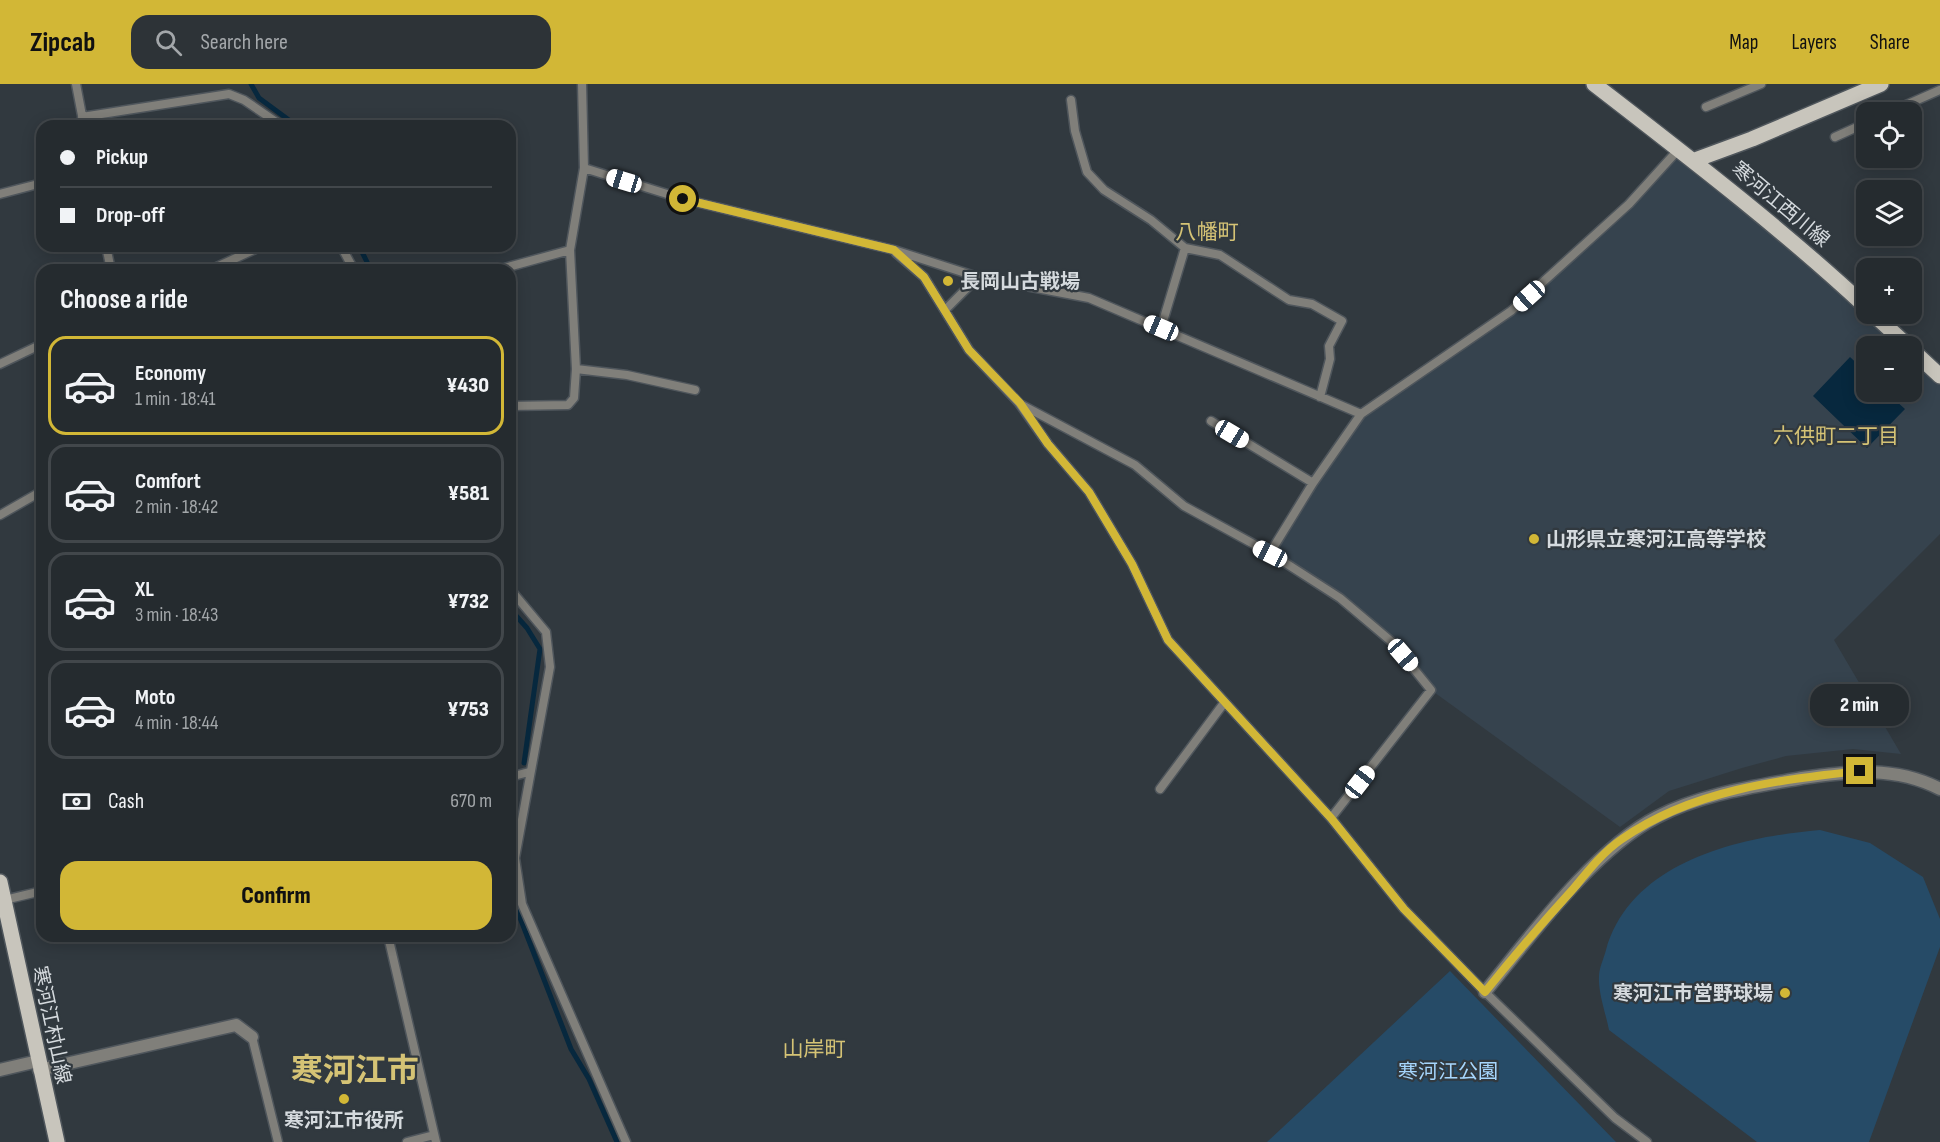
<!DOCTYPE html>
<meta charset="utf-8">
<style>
:root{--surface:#252b2f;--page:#2d3337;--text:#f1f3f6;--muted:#a3a7aa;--line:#42474b;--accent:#d2b736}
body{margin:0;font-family:"Sofia Sans Condensed","Noto Sans JP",sans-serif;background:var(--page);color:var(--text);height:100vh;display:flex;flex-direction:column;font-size:22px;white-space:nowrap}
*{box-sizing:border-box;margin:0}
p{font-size:20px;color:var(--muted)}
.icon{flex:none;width:33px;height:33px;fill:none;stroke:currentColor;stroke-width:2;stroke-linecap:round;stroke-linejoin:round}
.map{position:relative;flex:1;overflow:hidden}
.side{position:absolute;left:36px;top:180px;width:480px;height:678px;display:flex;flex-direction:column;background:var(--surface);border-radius:18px;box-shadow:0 3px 15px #0003,0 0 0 2px var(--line)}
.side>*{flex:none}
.guide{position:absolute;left:36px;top:36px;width:480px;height:132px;border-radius:18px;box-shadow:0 3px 15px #0003,0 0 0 2px var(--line);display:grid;align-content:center;height:132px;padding:0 24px;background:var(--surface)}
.fabs{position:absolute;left:1856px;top:18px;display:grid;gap:12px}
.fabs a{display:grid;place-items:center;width:66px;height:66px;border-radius:12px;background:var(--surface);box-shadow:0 3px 15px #0003,0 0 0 2px var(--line);font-size:30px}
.end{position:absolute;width:27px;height:27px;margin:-14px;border:8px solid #d2b736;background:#111;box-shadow:0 0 0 3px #111}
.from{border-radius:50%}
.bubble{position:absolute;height:42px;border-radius:18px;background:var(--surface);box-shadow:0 3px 15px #0003,0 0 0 2px var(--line);font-size:20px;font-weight:800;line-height:42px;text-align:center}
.car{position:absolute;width:18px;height:36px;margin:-18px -9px;border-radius:8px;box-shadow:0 0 4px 2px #0007;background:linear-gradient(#fff 24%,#345 0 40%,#fff 0 76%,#345 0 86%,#fff 0)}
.guide b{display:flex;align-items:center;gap:21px;height:57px;font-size:22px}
.guide b+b{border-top:2px solid var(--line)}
.guide i{width:15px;height:15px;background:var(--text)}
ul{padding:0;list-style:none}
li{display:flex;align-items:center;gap:18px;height:99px;margin:0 12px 9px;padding:0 12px;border:3px solid var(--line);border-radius:18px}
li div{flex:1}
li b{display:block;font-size:22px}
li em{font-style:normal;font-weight:800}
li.selected{border-color:var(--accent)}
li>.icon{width:54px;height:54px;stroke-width:1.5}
h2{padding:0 24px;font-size:27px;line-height:72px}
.pay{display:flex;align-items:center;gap:15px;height:66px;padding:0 24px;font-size:22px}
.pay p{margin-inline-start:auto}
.action{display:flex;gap:12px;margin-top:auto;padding:12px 24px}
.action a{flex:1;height:69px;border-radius:18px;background:var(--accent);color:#111;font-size:24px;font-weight:800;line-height:69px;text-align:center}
header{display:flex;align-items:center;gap:36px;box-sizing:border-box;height:84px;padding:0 30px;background:var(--accent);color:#111}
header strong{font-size:28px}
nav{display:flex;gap:33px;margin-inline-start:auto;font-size:21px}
.search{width:420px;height:54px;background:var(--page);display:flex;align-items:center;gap:15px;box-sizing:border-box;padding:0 21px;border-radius:18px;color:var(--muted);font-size:22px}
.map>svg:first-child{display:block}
</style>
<header>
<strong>Zipcab</strong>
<div class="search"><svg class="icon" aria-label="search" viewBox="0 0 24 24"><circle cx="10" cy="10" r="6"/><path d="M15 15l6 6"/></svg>Search here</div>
<nav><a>Map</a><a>Layers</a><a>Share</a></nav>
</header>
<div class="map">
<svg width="1940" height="1058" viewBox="0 0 1940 1058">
<rect width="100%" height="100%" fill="#31393f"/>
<path fill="#36434e" d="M1678 66 1908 262H1866V308H1911V265L1940 292V450L1834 556 1901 670 1853 665 1786 672 1742 684 1669 707 1620 743 1431 606 1392 558 1340 514 1270 469 1361 330 1511 227 1581 166Z"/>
<path fill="#264b67" d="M1820 746 1870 759 1923 793 1940 835V863L1869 1058H1757L1609 946C1606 930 1598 909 1599 892 1599 884 1604 874 1606 866 1631 777 1740 753 1820 746Z
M1450 887 1616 1058H1267Z"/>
<path fill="#07283e" d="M1850 273 1866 288V308H1886L1905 325 1867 364 1813 312Z"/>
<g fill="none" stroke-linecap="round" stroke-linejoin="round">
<path stroke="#07283e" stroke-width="5" d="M251 0 259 14 297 42
M359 162 371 186
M510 525 527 544 540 565 524 679
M510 740 514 713
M510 808 571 965 589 995 617 1058"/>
<g stroke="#4f565c" stroke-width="11">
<path id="service" d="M76 0 84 42
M582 0 584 84 683 115 894 166 978 193 1089 214 1361 330 1511 227 1629 120 1678 66
M1071 16 1075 47 1087 88 1104 106 1151 136 1185 164 1161 244
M1706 23 1761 0
M1890 28 1940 6
M82 33 229 10 244 16 282 42
M1835 53 1866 39
M0 110 42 99
M106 162 111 186
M341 162 354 186
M1185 164 1220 171 1289 216 1312 220 1342 237 1329 262 1330 275 1320 313
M896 169 924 193 969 266 1019 319 1048 360 1089 408 1132 480 1168 556 1331 734 1404 825 1485 908 1615 1034 1647 1058
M210 186 262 162
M497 186 570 166 584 84
M946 225 978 193
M0 280 42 260
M576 285 627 291 695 306
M1022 321 1135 381 1184 422 1270 469 1340 514 1392 558 1431 606 1331 734
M510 322 568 321 574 314 576 285 570 166
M1211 337 1313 399
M0 431 42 407
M1270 469 1313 399 1361 330
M510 505 546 548 550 583 515 774 522 820 626 1058
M510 693 529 688
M1160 705 1224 619
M0 817 42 807
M388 852 436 1058
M252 953 278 1058
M407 1058 434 1051"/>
</g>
<g stroke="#4f565c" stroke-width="15">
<path id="minor" d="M1485 908C1530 853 1594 765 1657 733 1701 710 1753 703 1802 694 1849 687 1896 682 1940 705
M39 986 236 941 252 953"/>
</g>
<g stroke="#4f565c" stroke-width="15">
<path id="tertiary" d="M0 986 38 977"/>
</g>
<g stroke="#4f565c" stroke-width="18">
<path id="primary" d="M1594 0C1687 72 1780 143 1866 223
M1695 76 1752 55 1881 0
M1873 230 1908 262
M1911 265 1940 292
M0 798 57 1058"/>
</g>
<use href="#service" stroke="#807f7a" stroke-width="8"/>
<use href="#minor" stroke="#807f7a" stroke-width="12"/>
<use href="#tertiary" stroke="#807f7a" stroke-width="12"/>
<use href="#primary" stroke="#c8c5bc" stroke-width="15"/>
</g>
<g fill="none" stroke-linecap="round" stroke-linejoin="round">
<path stroke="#d2b736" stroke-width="8" d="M683 115 894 166 924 193 969 266 1020 319 1048 360 1089 408 1132 480 1168 556 1331 734 1404 825 1485 908C1514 872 1543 838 1574 804 1588 787 1604 767 1622 755 1692 706 1778 696 1860 687"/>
</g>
<g fill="#d2b736" stroke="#31393f" stroke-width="2">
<circle cx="948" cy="197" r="6"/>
<circle cx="1534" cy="455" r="6"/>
<circle cx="1785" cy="909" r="6"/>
<circle cx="344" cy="1015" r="6"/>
</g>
<g text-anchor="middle" stroke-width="4.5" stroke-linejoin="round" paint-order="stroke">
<g font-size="20" fill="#d5dade" stroke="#31393f">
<text transform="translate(1781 120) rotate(40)" y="7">寒河江西川線</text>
<text transform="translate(52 941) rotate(78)" y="7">寒河江村山線</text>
</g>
<g font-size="20" font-weight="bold" fill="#d5dade" stroke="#31393f" text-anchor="start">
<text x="960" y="204">長岡山古戦場</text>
<text x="1546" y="462">山形県立寒河江高等学校</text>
<text x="1773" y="916" text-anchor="end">寒河江市営野球場</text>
<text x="344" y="1043" text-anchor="middle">寒河江市役所</text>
</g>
<g font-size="20" fill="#a6d6fd" stroke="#31393f">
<text x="1448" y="994">寒河江公園</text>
</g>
<g font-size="21" fill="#d5c375" stroke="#31393f">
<text x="1207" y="155">八幡町</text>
<text x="1836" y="359">六供町二丁目</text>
<text x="814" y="972">山岸町</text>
</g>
<g font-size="32" font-weight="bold" fill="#d5c375" stroke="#31393f">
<text x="355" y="997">寒河江市</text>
</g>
</g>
</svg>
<div class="fabs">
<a><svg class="icon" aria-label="locate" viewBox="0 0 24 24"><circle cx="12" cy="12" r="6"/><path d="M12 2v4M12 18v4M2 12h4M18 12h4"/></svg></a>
<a><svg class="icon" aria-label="layers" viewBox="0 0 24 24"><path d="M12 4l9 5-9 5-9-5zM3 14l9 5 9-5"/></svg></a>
<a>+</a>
<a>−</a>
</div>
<i class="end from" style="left:683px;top:115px"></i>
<i class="end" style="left:1860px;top:687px"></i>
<div class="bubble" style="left:1810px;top:600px;width:99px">2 min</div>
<i class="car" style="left:624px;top:97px;rotate:287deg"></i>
<i class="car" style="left:1529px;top:212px;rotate:228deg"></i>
<i class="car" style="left:1161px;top:244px;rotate:293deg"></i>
<i class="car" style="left:1232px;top:350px;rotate:121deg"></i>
<i class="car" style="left:1270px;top:470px;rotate:297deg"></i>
<i class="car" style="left:1403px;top:571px;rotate:139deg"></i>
<i class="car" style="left:1360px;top:698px;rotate:38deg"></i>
<div class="guide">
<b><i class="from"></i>Pickup</b>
<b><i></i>Drop-off</b>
</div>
<section class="side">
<h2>Choose a ride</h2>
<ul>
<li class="selected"><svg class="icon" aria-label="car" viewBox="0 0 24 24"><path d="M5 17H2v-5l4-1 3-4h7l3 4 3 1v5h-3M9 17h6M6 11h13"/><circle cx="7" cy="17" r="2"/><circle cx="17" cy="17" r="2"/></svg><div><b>Economy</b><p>1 min · 18:41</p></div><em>¥430</em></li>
<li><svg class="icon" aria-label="car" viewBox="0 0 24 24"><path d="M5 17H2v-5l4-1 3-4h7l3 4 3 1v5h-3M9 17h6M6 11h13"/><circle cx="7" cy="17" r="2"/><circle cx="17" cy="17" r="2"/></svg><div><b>Comfort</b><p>2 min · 18:42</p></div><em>¥581</em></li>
<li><svg class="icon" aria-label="car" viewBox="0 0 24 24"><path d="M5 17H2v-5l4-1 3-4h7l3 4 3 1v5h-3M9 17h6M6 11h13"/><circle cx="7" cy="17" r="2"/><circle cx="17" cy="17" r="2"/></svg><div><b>XL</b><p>3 min · 18:43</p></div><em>¥732</em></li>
<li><svg class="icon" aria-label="car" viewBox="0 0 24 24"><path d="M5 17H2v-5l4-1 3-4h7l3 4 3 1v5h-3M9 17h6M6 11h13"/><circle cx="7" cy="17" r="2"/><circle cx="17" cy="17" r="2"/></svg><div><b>Moto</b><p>4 min · 18:44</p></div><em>¥753</em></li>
</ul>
<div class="pay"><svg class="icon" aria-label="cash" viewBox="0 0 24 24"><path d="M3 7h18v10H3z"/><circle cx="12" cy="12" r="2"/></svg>Cash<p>670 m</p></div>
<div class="action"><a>Confirm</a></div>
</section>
</div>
